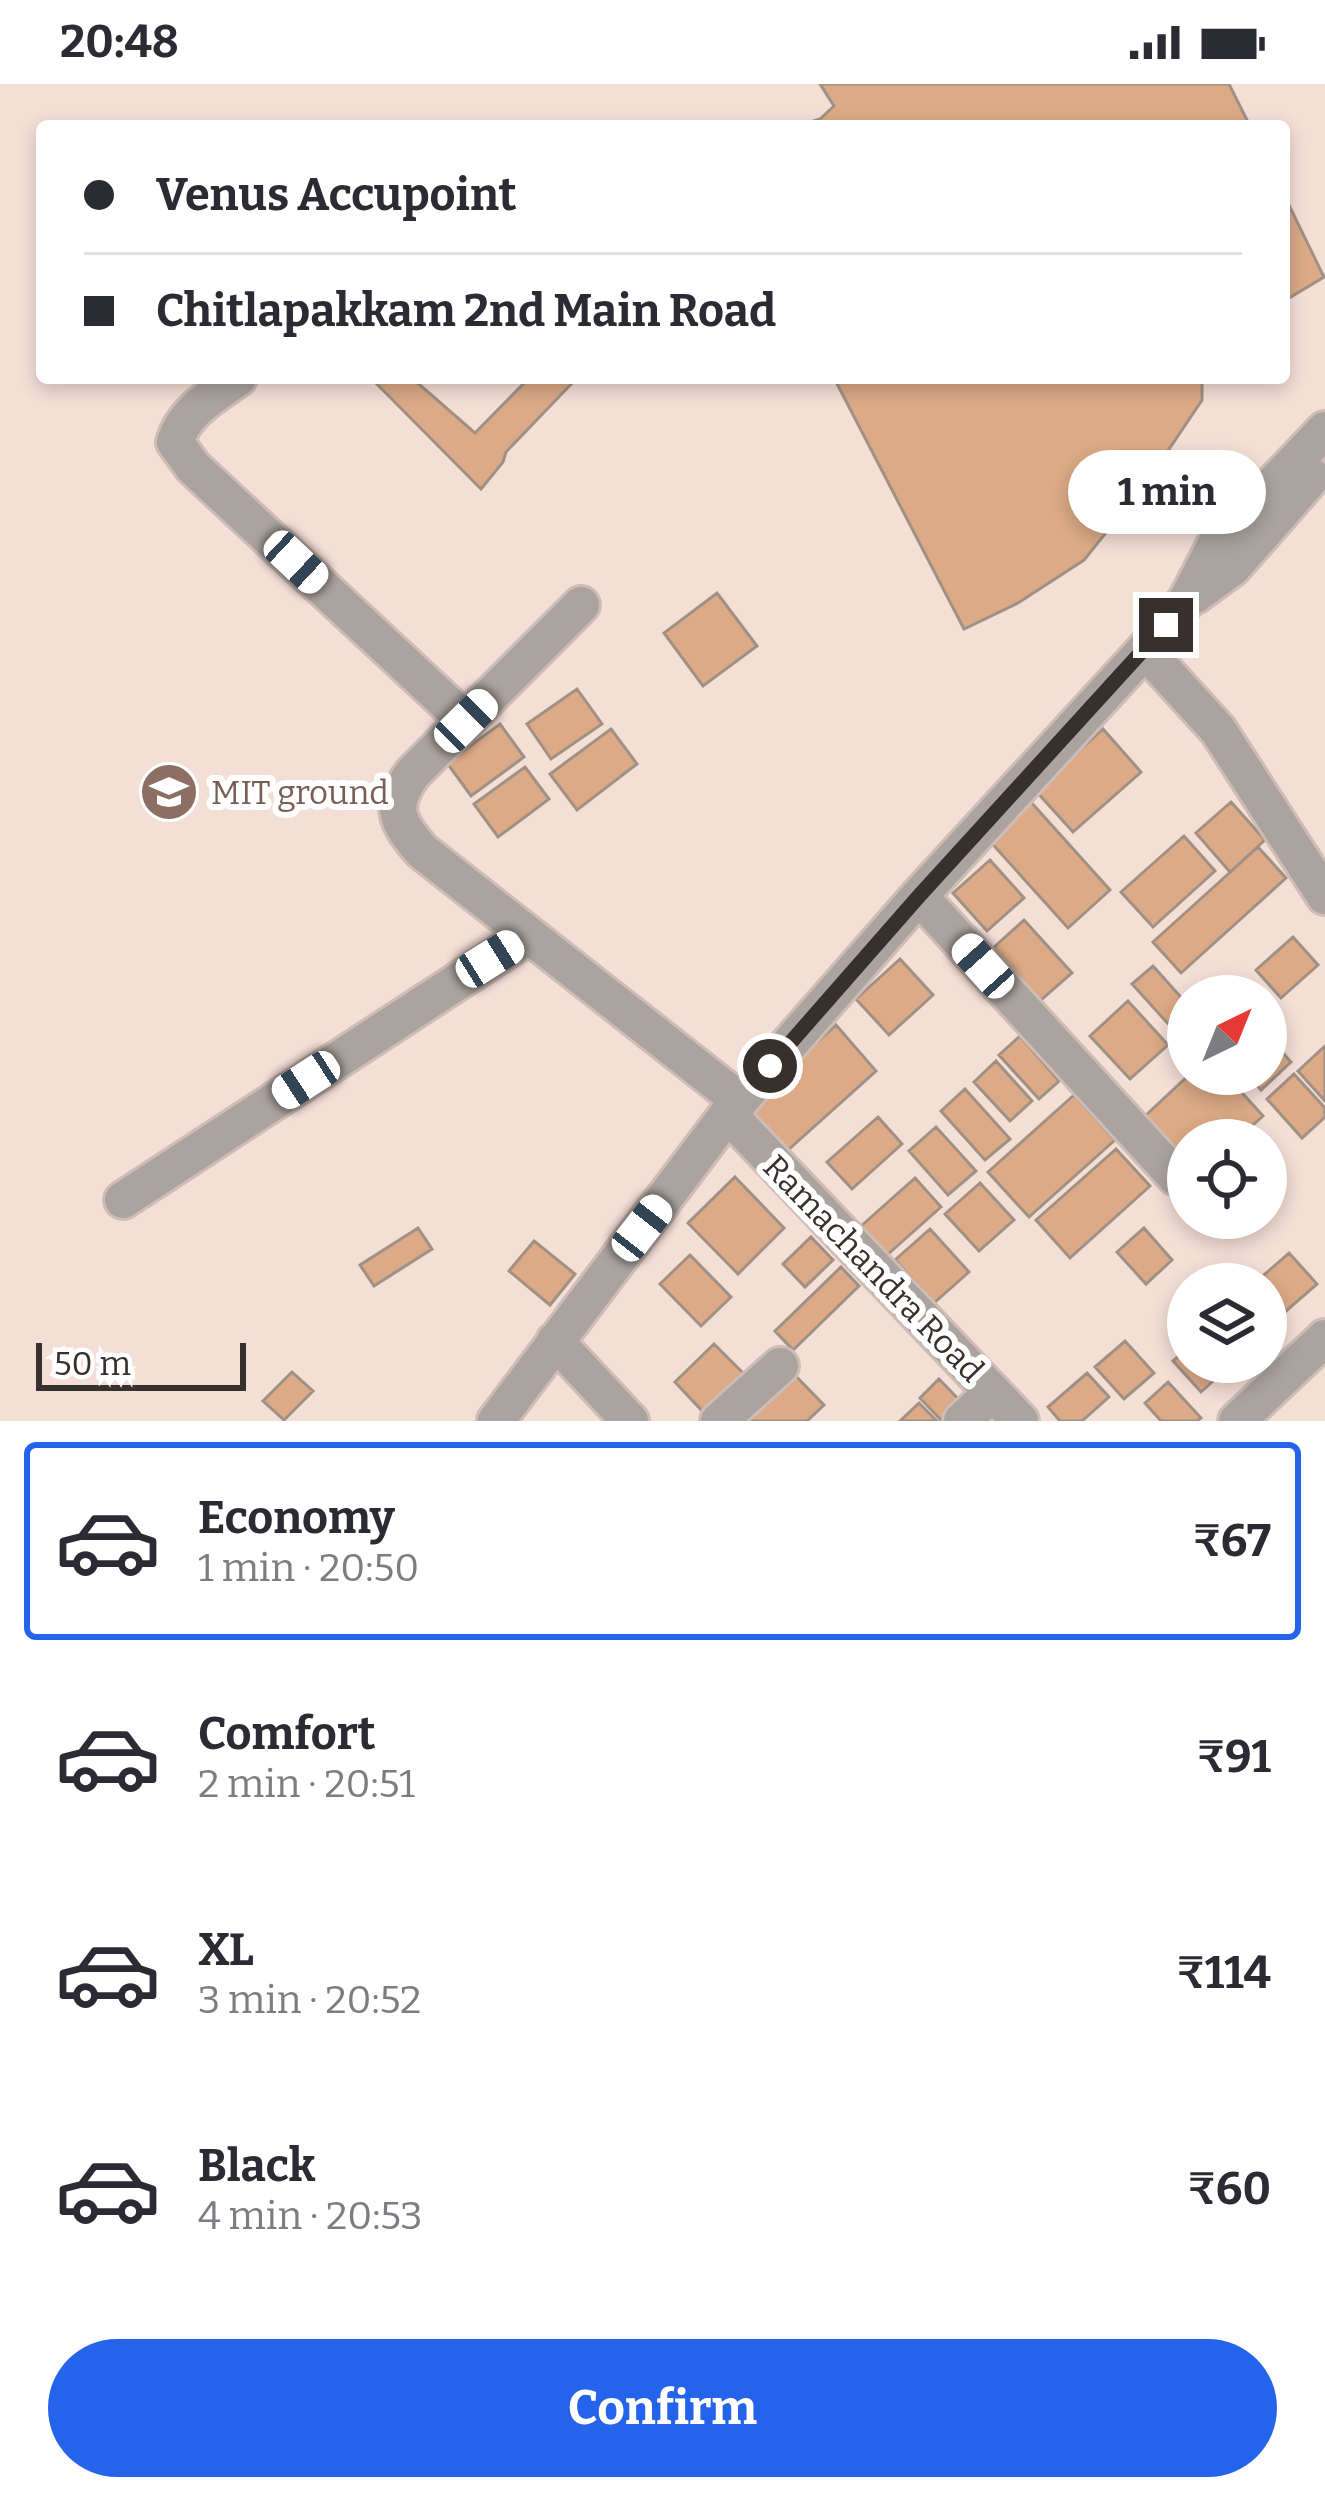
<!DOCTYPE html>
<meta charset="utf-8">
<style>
:root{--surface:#fff;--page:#f2f2f3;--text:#2b2b33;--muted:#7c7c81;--line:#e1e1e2;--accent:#2563eb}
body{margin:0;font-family:Bitter,serif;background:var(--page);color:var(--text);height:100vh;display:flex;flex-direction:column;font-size:45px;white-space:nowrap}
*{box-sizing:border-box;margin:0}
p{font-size:39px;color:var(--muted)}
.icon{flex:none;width:66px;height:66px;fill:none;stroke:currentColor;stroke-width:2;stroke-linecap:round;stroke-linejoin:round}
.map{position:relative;height:1337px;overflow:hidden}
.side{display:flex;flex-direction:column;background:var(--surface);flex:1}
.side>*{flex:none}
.guide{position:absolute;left:36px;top:36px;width:1254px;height:264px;border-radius:12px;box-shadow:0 6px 18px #0003;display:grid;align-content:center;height:264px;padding:0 48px;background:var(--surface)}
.needle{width:78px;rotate:43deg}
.tools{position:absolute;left:1167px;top:891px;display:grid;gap:24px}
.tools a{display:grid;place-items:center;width:120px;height:120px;border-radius:50%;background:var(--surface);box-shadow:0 6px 18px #0003;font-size:60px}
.scale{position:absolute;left:36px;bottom:30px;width:210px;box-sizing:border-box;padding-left:12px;border:6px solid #38302d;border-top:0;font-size:33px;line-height:42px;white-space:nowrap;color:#38302d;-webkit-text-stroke:9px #fff;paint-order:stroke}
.end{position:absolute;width:54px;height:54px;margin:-27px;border:15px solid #38302d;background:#fff;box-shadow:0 0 0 6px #fff}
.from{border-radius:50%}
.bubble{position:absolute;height:84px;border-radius:42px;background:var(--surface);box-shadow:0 6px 18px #0003;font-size:39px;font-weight:700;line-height:84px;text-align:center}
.car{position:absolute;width:36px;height:72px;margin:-36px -18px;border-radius:15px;box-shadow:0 0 9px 3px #0007;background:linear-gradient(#fff 24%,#345 0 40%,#fff 0 76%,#345 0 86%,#fff 0)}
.guide b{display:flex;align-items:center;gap:42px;height:114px;font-size:45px}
.guide b+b{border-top:3px solid var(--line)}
.guide i{width:30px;height:30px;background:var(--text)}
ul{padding:21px 0 0;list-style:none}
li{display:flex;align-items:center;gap:36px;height:198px;margin:0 24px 18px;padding:0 24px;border:6px solid transparent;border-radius:12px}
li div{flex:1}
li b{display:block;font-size:45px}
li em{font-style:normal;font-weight:700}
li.current{border-color:var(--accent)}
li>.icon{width:108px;height:108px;stroke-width:1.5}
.action{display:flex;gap:24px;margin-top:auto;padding:24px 48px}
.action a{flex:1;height:138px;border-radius:72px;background:var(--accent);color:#fff;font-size:48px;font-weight:700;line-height:138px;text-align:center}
.status{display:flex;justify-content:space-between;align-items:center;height:84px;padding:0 60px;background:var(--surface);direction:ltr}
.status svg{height:33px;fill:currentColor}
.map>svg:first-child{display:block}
</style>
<div class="status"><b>20:48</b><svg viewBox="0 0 49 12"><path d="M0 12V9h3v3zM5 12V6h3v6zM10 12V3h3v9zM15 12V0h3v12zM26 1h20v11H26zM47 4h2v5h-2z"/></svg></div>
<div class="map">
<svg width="1325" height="1337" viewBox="0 0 1325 1337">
<rect width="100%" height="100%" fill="#f4dfd7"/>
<path fill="#dcaa86" stroke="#a19185" stroke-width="3" d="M820 0H1229L1250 42H798L820 35 834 22Z
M1284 111 1324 193 1284 217Z
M371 294H412L475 349 529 294H577L506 368 503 378 481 405Z
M834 294H1202V316L1149 395 1084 476 1018 519 964 545Z
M717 509 757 562 703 602 664 549Z
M577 605 602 640 551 675 527 640Z
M500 640 524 673 471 712 447 679Z
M611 645 637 680 577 726 550 690Z
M1103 645 1141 688 1073 748 1035 706Z
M525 683 549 715 498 753 474 720Z
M1030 717 1110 806 1068 844 988 755Z
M1231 718 1265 756 1230 788 1196 749Z
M1184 752 1215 787 1153 843 1121 808Z
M1258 763 1286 794 1181 889 1153 858Z
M990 776 1024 814 987 847 953 809Z
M1024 836 1072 889 1040 917 993 864Z
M1293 853 1318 881 1281 914 1256 886Z
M900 875 933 911 889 951 856 915Z
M1153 882 1188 921V930L1172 944 1132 900Z
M1128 917 1168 961 1130 995 1090 952Z
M836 941 876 987 787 1067 747 1022Z
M1266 950 1291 978 1261 1006 1247 990H1266Z
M1020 952 1059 997 1039 1015 999 971Z
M1325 962V1017L1298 987Z
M996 977 1032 1017 1010 1037 974 998Z
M1190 990H1225L1263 1032 1236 1056H1188V1080L1145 1032Z
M1294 990 1325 1024V1033L1302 1054 1267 1015Z
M965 1005 1010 1055 985 1076 941 1027Z
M1074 1011 1115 1056 1029 1133 988 1088Z
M878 1033 902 1060 852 1105 827 1078Z
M936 1043 976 1087 948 1111 909 1067Z
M1116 1065 1150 1102 1070 1174 1036 1136Z
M735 1093 784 1144 738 1190 688 1139Z
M915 1094 941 1123 887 1171 860 1143Z
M980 1099 1014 1136 979 1167 945 1130Z
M418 1144 432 1165 374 1202 360 1181Z
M1144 1144 1172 1176 1146 1200 1117 1168Z
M930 1145 969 1188 934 1219 895 1176Z
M811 1153 833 1176 805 1203 783 1180Z
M534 1157 575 1190 550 1221 509 1187Z
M1289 1169 1317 1200 1285 1228 1266 1207V1200L1257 1197Z
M690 1171 731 1213 701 1242 660 1200Z
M841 1183 859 1202 793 1266 775 1247Z
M1125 1257 1154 1289 1124 1315 1095 1283Z
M714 1260 745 1291 705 1330 675 1298Z
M1188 1264V1278L1233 1279 1201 1308 1173 1277Z
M784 1280 824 1321 807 1337H752L739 1323Z
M292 1288 313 1307 284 1336 263 1317Z
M1087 1289 1109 1313 1082 1337H1060L1048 1323Z
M939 1295 964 1321 947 1337H942L920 1314Z
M1168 1298 1201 1334 1197 1337H1161L1145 1319Z
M919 1319 937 1337H900Z"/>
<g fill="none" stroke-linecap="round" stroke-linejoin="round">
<g stroke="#cebcb5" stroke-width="42">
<path id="minor" d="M238 294C213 312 184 327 175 358L193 383 466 637
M1195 511 1233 483 1312 393
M581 521 413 689C388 723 397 738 422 767L740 1017
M1145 566 1218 646 1325 812
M919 812 1176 1093
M728 1030 1020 1337
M123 1116 529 851
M555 1257 630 1337
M496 1337 728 1030 919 812 1145 566 1187 516 1216 460 1325 346
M719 1337 780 1282
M962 1337 993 1308
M1237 1337 1325 1254"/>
</g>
<use href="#minor" stroke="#aba49e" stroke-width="36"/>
</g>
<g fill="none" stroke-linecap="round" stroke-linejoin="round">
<path stroke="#38302d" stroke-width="15" d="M770 982 919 812 1166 541"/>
</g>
<defs>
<g id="university-disc" transform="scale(3)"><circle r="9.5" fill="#8d6e63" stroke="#fff"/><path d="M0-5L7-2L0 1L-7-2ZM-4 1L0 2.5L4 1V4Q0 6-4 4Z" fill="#fff"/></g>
</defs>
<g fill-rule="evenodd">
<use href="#university-disc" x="169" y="708"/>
</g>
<g text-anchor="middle" stroke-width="12" stroke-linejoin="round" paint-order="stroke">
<g font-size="33" fill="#785e54" stroke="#fff" text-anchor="start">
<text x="211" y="720">MIT ground</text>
</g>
<g font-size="33" fill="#38302d" stroke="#fff">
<text transform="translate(874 1184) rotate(46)" y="12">Ramachandra Road</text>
</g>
</g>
</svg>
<div class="tools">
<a><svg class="needle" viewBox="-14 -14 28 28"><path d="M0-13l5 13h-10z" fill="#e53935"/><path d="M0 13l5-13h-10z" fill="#7c7c81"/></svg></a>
<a><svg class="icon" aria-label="locate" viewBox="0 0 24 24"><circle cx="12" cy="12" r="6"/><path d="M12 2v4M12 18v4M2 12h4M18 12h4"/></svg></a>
<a><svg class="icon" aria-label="layers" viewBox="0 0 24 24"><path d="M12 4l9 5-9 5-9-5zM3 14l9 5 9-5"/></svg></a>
</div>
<div class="scale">50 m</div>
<i class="end from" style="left:770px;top:982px"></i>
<i class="end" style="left:1166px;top:541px"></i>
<div class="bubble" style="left:1068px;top:366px;width:198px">1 min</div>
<i class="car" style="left:296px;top:478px;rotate:133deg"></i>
<i class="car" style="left:466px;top:637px;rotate:45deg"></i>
<i class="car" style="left:490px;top:875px;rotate:58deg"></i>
<i class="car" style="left:983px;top:882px;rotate:318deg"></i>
<i class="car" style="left:306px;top:996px;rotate:237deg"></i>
<i class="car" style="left:642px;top:1144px;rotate:38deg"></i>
<div class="guide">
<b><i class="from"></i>Venus Accupoint</b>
<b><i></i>Chitlapakkam 2nd Main Road</b>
</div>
</div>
<section class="side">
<ul>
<li class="current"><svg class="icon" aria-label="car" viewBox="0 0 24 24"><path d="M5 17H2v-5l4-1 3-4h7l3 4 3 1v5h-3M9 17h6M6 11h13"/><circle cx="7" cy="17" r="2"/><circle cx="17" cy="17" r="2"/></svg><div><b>Economy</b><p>1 min · 20:50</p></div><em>₹67</em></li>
<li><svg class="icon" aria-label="car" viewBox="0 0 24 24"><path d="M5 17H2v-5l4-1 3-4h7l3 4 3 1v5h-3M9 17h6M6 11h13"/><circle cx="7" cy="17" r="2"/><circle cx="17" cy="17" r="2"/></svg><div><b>Comfort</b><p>2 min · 20:51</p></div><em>₹91</em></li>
<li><svg class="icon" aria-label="car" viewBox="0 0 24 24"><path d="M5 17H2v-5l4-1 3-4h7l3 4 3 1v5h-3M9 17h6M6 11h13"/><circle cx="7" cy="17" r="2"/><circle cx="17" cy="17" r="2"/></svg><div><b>XL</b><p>3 min · 20:52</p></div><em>₹114</em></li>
<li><svg class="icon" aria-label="car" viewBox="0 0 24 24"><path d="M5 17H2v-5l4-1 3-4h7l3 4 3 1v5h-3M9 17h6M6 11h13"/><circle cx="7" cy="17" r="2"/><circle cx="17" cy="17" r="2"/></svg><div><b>Black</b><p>4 min · 20:53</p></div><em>₹60</em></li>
</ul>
<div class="action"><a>Confirm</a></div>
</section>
